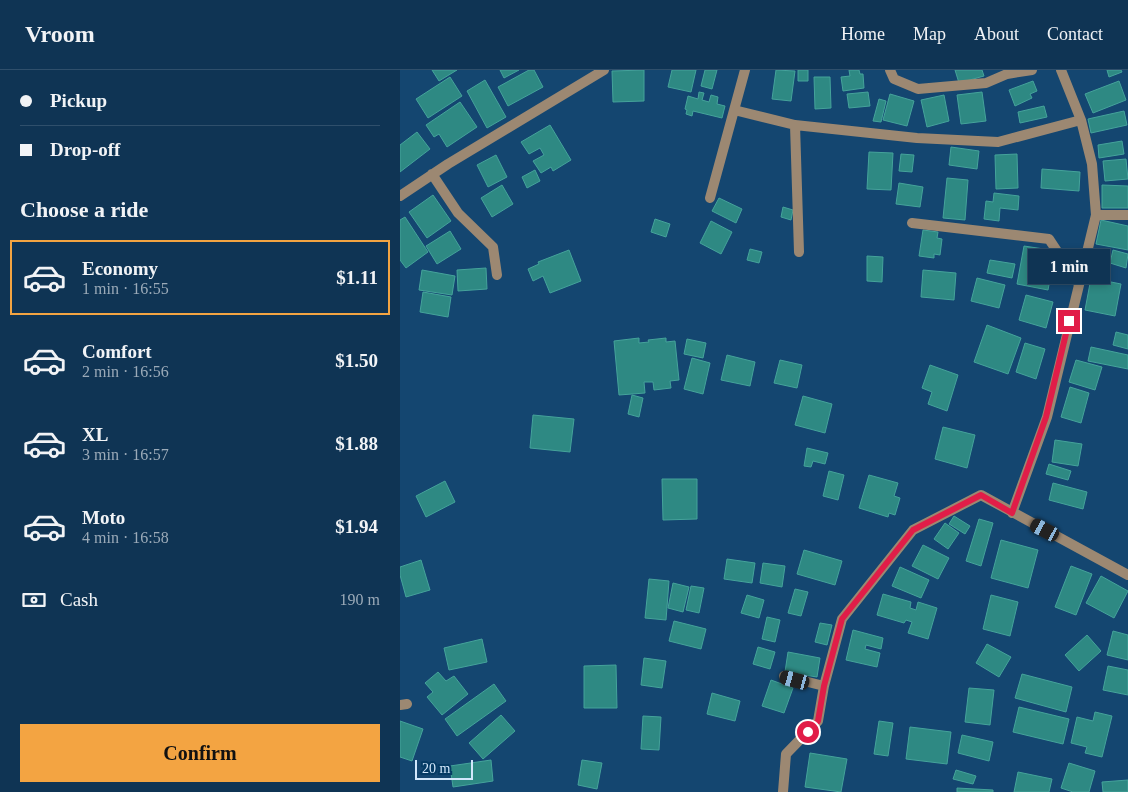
<!DOCTYPE html>
<meta charset="utf-8">
<style>
:root{--surface:#0f3454;--page:#183c5a;--text:#f1f3f6;--muted:#9baab8;--line:#2f4f6b;--accent:#f3a442}
body{margin:0;font-family:"Times New Roman",serif;background:var(--page);color:var(--text);height:100vh;display:flex;flex-direction:column;font-size:19px;white-space:nowrap}
*{box-sizing:border-box;margin:0}
p{font-size:16px;color:var(--muted)}
.icon{flex:none;width:28px;height:28px;fill:none;stroke:currentColor;stroke-width:2;stroke-linecap:round;stroke-linejoin:round}
.map{position:relative;flex:1;overflow:hidden}
.drawer{display:flex;flex-direction:column;background:var(--surface);width:400px}
.drawer>*{flex:none}
.top-card{display:grid;align-content:center;height:110px;padding:0 20px;background:var(--surface)}
.scale{position:absolute;left:15px;bottom:12px;width:58px;box-sizing:border-box;padding-left:5px;border:2px solid #d2e7fb;border-top:0;font-size:14px;line-height:18px;white-space:nowrap;color:#d2e7fb;-webkit-text-stroke:4px #053b64;paint-order:stroke}
.end{position:absolute;width:22px;height:22px;margin:-11px;border:6px solid #e11d48;background:#fff;box-shadow:0 0 0 2px #fff}
.from{border-radius:50%}
.bubble{position:absolute;height:35px;border-radius:0px;background:var(--surface);box-shadow:0 2px 8px #0003,0 0 0 1px var(--line);font-size:16px;font-weight:700;line-height:35px;text-align:center}
.car{position:absolute;width:15px;height:30px;margin:-15px -8px;border-radius:6px;box-shadow:0 0 4px 1px #0007;background:linear-gradient(#222 24%,#8ab4d8 0 40%,#222 0 76%,#8ab4d8 0 86%,#222 0)}
.top-card b{display:flex;align-items:center;gap:18px;height:48px;font-size:19px}
.top-card b+b{border-top:1px solid var(--line)}
.top-card i{width:12px;height:12px;background:var(--text)}
ul{padding:0;list-style:none}
li{display:flex;align-items:center;gap:15px;height:75px;margin:0 10px 8px;padding:0 10px;border:2px solid transparent;border-radius:0px}
li div{flex:1}
li b{display:block;font-size:19px}
li em{font-style:normal;font-weight:700}
li.on{border-color:var(--accent)}
li>.icon{width:45px;height:45px;stroke-width:1.5}
h2{padding:0 20px;font-size:22px;line-height:60px}
.pay{display:flex;align-items:center;gap:12px;height:55px;padding:0 20px;font-size:19px}
.pay p{margin-inline-start:auto}
.action{display:flex;gap:10px;margin-top:auto;padding:10px 20px}
.action a{flex:1;height:58px;border-radius:0px;background:var(--accent);color:#111;font-size:20px;font-weight:700;line-height:58px;text-align:center}
header{display:flex;align-items:center;gap:30px;box-sizing:border-box;height:70px;padding:0 25px;background:var(--surface);border-bottom:1px solid var(--line)}
header strong{font-size:24px}
nav{display:flex;gap:28px;margin-inline-start:auto;font-size:18px}
main{display:flex;flex:1;min-height:0}
.map>svg:first-child{display:block}
</style>
<header>
<strong>Vroom</strong>
<nav><a>Home</a><a>Map</a><a>About</a><a>Contact</a></nav>
</header>
<main>
<section class="drawer">
<div class="top-card">
<b><i class="from"></i>Pickup</b>
<b><i></i>Drop-off</b>
</div>
<h2>Choose a ride</h2>
<ul>
<li class="on"><svg class="icon" aria-label="car" viewBox="0 0 24 24"><path d="M5 17H2v-5l4-1 3-4h7l3 4 3 1v5h-3M9 17h6M6 11h13"/><circle cx="7" cy="17" r="2"/><circle cx="17" cy="17" r="2"/></svg><div><b>Economy</b><p>1 min · 16:55</p></div><em>$1.11</em></li>
<li><svg class="icon" aria-label="car" viewBox="0 0 24 24"><path d="M5 17H2v-5l4-1 3-4h7l3 4 3 1v5h-3M9 17h6M6 11h13"/><circle cx="7" cy="17" r="2"/><circle cx="17" cy="17" r="2"/></svg><div><b>Comfort</b><p>2 min · 16:56</p></div><em>$1.50</em></li>
<li><svg class="icon" aria-label="car" viewBox="0 0 24 24"><path d="M5 17H2v-5l4-1 3-4h7l3 4 3 1v5h-3M9 17h6M6 11h13"/><circle cx="7" cy="17" r="2"/><circle cx="17" cy="17" r="2"/></svg><div><b>XL</b><p>3 min · 16:57</p></div><em>$1.88</em></li>
<li><svg class="icon" aria-label="car" viewBox="0 0 24 24"><path d="M5 17H2v-5l4-1 3-4h7l3 4 3 1v5h-3M9 17h6M6 11h13"/><circle cx="7" cy="17" r="2"/><circle cx="17" cy="17" r="2"/></svg><div><b>Moto</b><p>4 min · 16:58</p></div><em>$1.94</em></li>
</ul>
<div class="pay"><svg class="icon" aria-label="cash" viewBox="0 0 24 24"><path d="M3 7h18v10H3z"/><circle cx="12" cy="12" r="2"/></svg>Cash<p>190 m</p></div>
<div class="action"><a>Confirm</a></div>
</section>
<div class="map">
<svg width="728" height="722" viewBox="0 0 728 722">
<rect width="100%" height="100%" fill="#144670"/>
<path fill="#2e8983" stroke="#45a39b" d="M32 0H57L39 11Z
M100 0H119L104 8Z
M129 0H134L143 17 108 36 98 17Z
M244 0V31L213 32 212 1Z
M272 0H296L291 22 268 17Z
M305 0H317L312 19 301 16Z
M376 0 395 1 391 31 372 29Z
M398 0H408V11H398Z
M449 0H459L460 4H463L464 18 443 21 441 7 450 6Z
M555 0H582L584 6 559 13Z
M707 0H721L722 2 709 7Z
M50 7 62 26 28 48 16 29Z
M414 7H430L431 38 415 39Z
M85 10 106 47 87 58 67 21Z
M633 11 637 21 630 24 632 28 615 36 609 20Z
M719 11 726 30 693 43 685 24Z
M299 22 304 23 302 30 309 32 311 25 318 27 317 34 325 36 322 48 293 41 292 46 286 44 287 40 285 39 288 26 298 29Z
M468 22 470 36 449 38 447 24Z
M582 22 586 51 561 54 557 25Z
M490 24 514 31 507 56 483 50Z
M544 25 549 51 527 57 521 30Z
M479 29 486 31 481 52 473 51Z
M60 32 77 57 47 77 39 64 34 67 26 55Z
M644 36 647 47 620 53 618 42Z
M724 41 727 55 691 63 688 49Z
M150 55 171 90 153 101 151 97 141 103 133 91 144 85 140 78 129 84 121 72Z
M17 62 30 79 0 102V75Z
M722 71 724 84 699 88 698 75Z
M551 77 579 81 577 99 549 95Z
M469 82 493 83 491 120 467 119Z
M501 84 514 85 512 102 499 101Z
M617 84 618 118 596 119 595 85Z
M96 85 107 107 88 117 77 95Z
M726 89 728 109 705 111 703 91Z
M642 99 680 102 679 121 641 118Z
M135 100 140 111 127 118 122 107Z
M547 108 568 110 565 150 543 148Z
M499 113 523 117 520 137 496 134Z
M102 115 113 134 92 147 81 128Z
M702 115 728 116V138H702Z
M594 123 619 126 618 140 600 138 599 151 584 149 586 131 593 132Z
M33 125 51 151 27 168 9 142Z
M319 128 342 139 336 153 312 141Z
M383 137 393 140 391 150 381 147Z
M5 147 28 182 6 198 0 190V150Z
M255 149 270 154 266 167 251 162Z
M701 150 728 156V180L696 174Z
M311 151 332 162 321 184 300 173Z
M523 160 538 162 537 168 542 169 540 185 534 184V188L519 186Z
M50 161 61 179 37 194 26 176Z
M624 176 644 179 640 202 651 204 648 220 617 214Z
M350 179 362 182 359 193 347 190Z
M169 180 181 211 150 223 143 206 133 211 128 199 139 194 138 192Z
M713 180 728 184 726 198 710 193Z
M467 186 483 187 482 212 467 211Z
M590 190 615 194 612 208 587 203Z
M86 198 87 219 58 221 57 200Z
M22 200 55 206 52 225 19 220Z
M523 200 556 203 554 230 521 227Z
M577 208 605 215 599 238 571 231Z
M691 208 721 214 715 246 685 240Z
M23 222 51 227 48 247 20 242Z
M626 225 653 232 646 258 619 250Z
M587 255 621 268 608 304 574 292Z
M716 262 728 265V279L713 275Z
M239 268V273L249 272 248 270 266 268V272L275 271 279 310 270 311 271 318 254 320 253 312H244L245 323 219 325 214 271Z
M287 269 306 273 303 288 284 284Z
M625 273 645 279 636 309 616 302Z
M691 277 728 285V299L688 291Z
M327 285 355 292 350 316 321 310Z
M292 288 310 293 303 324 284 319Z
M380 290 402 295 397 318 374 313Z
M676 290 702 297 695 320 669 312Z
M530 295 558 305 547 341 528 334 532 322 522 318Z
M670 317 689 323 681 353 661 347Z
M232 325 243 328 239 347 228 344Z
M403 326 432 334 425 363 395 355Z
M133 345 174 349 170 382 130 378Z
M543 357 575 365 567 398 535 389Z
M655 370 682 374 678 396 652 392Z
M407 378 428 383 425 394 413 391 411 397 404 396Z
M649 394 671 401 668 410 646 404Z
M429 401 444 405 438 430 423 426Z
M469 405 498 413 494 426 500 428 495 445 489 443 488 447 459 438Z
M262 409H297V449L263 450Z
M45 411 55 432 26 447 16 426Z
M653 413 687 422 683 439 649 430Z
M554 446 570 456 565 464 549 454Z
M579 449 593 453 581 496 566 491Z
M545 453 559 463 548 479 534 469Z
M601 470 638 480 628 518 591 508Z
M523 475 549 488 538 509 512 496Z
M404 480 442 491 435 515 397 504Z
M327 489 355 493 352 513 324 509Z
M21 490 30 520 6 527 0 505V497Z
M363 493 385 496 382 517 360 513Z
M671 496 692 504 676 545 655 537Z
M500 497 529 510 521 528 492 516Z
M701 506 728 521 714 548 686 533Z
M249 509 269 511 266 550 245 548Z
M273 513 289 517 283 542 268 538Z
M291 516 304 518 299 543 286 540Z
M395 519 408 522 401 546 388 543Z
M483 524 511 532 510 538 516 540 518 532 537 538 528 569 508 563 512 552 506 550 504 553 477 545Z
M347 525 364 530 359 548 341 543Z
M591 525 618 532 610 566 583 559Z
M367 547 380 550 375 572 362 569Z
M274 551 306 559 301 579 269 571Z
M420 553 432 555 427 575 415 572Z
M453 560 483 568 481 579 466 575 465 579 480 583 477 597 446 590Z
M713 561 728 565V590L707 585Z
M687 565 701 581 679 601 665 585Z
M82 569 87 592 49 600 44 578Z
M587 574 611 587 599 607 576 593Z
M358 577 375 582 370 599 353 594Z
M388 582 420 588 417 607 385 602Z
M244 588 266 591 262 618 241 615Z
M216 595 217 638H184V596Z
M708 596 728 600V625L703 620Z
M38 602 46 611 54 606 68 624 42 645 27 627 33 622 25 613Z
M622 604 672 617 666 642 615 628Z
M371 610 393 618 384 643 362 636Z
M94 614 106 631 57 666 45 649Z
M569 618 594 620 590 655 565 652Z
M312 623 340 631 335 651 307 644Z
M619 637 669 649 663 674 613 662Z
M695 642 712 646 702 687 685 683 687 677 671 673 677 647 693 651Z
M101 645 115 661 83 689 69 673Z
M243 646 261 647 259 680 241 679Z
M0 651 23 659 12 691 0 687Z
M479 651 493 653 488 686 474 684Z
M510 657 551 662 547 694 506 689Z
M562 665 593 672 589 691 558 683Z
M410 683 447 689 441 722 405 717Z
M91 690 93 711 53 717 50 696Z
M182 690 202 693 197 719 178 715Z
M669 693 695 701 689 722H673L661 718Z
M556 700 576 706 573 714 553 709Z
M618 702 652 709 649 722H614Z
M728 710V722H703L702 712Z
M557 718 593 720V722H557Z"/>
<g fill="none" stroke-linecap="round" stroke-linejoin="round">
<path stroke="#9c8872" stroke-width="10" d="M490 0 494 9 518 19 586 13 607 4 632 0
M334 40 395 55 517 68 598 72 681 50
M395 55 399 182
M32 104 58 143 93 177 97 205
M0 126 48 94 204 0
M310 128 345 0
M696 145H728
M512 153 649 169 678 213
M612 443 647 347 696 145 692 94 681 50 661 0
M384 606 424 616
M0 635 7 634
M383 722 386 684 418 651 424 616 442 549 513 460 581 425 728 505"/>
</g>
<g fill="none" stroke-linecap="round" stroke-linejoin="round">
<path stroke="#e11d48" stroke-width="6" d="M408 662 418 651 424 616 442 549 513 460 581 425 612 443 646 347 669 251"/>
</g>
</svg>
<div class="scale">20 m</div>
<i class="end from" style="left:408px;top:662px"></i>
<i class="end" style="left:669px;top:251px"></i>
<div class="bubble" style="left:628px;top:179px;width:82px">1 min</div>
<i class="car" style="left:645px;top:460px;rotate:298deg"></i>
<i class="car" style="left:395px;top:610px;rotate:285deg"></i>
</div>
</main>
